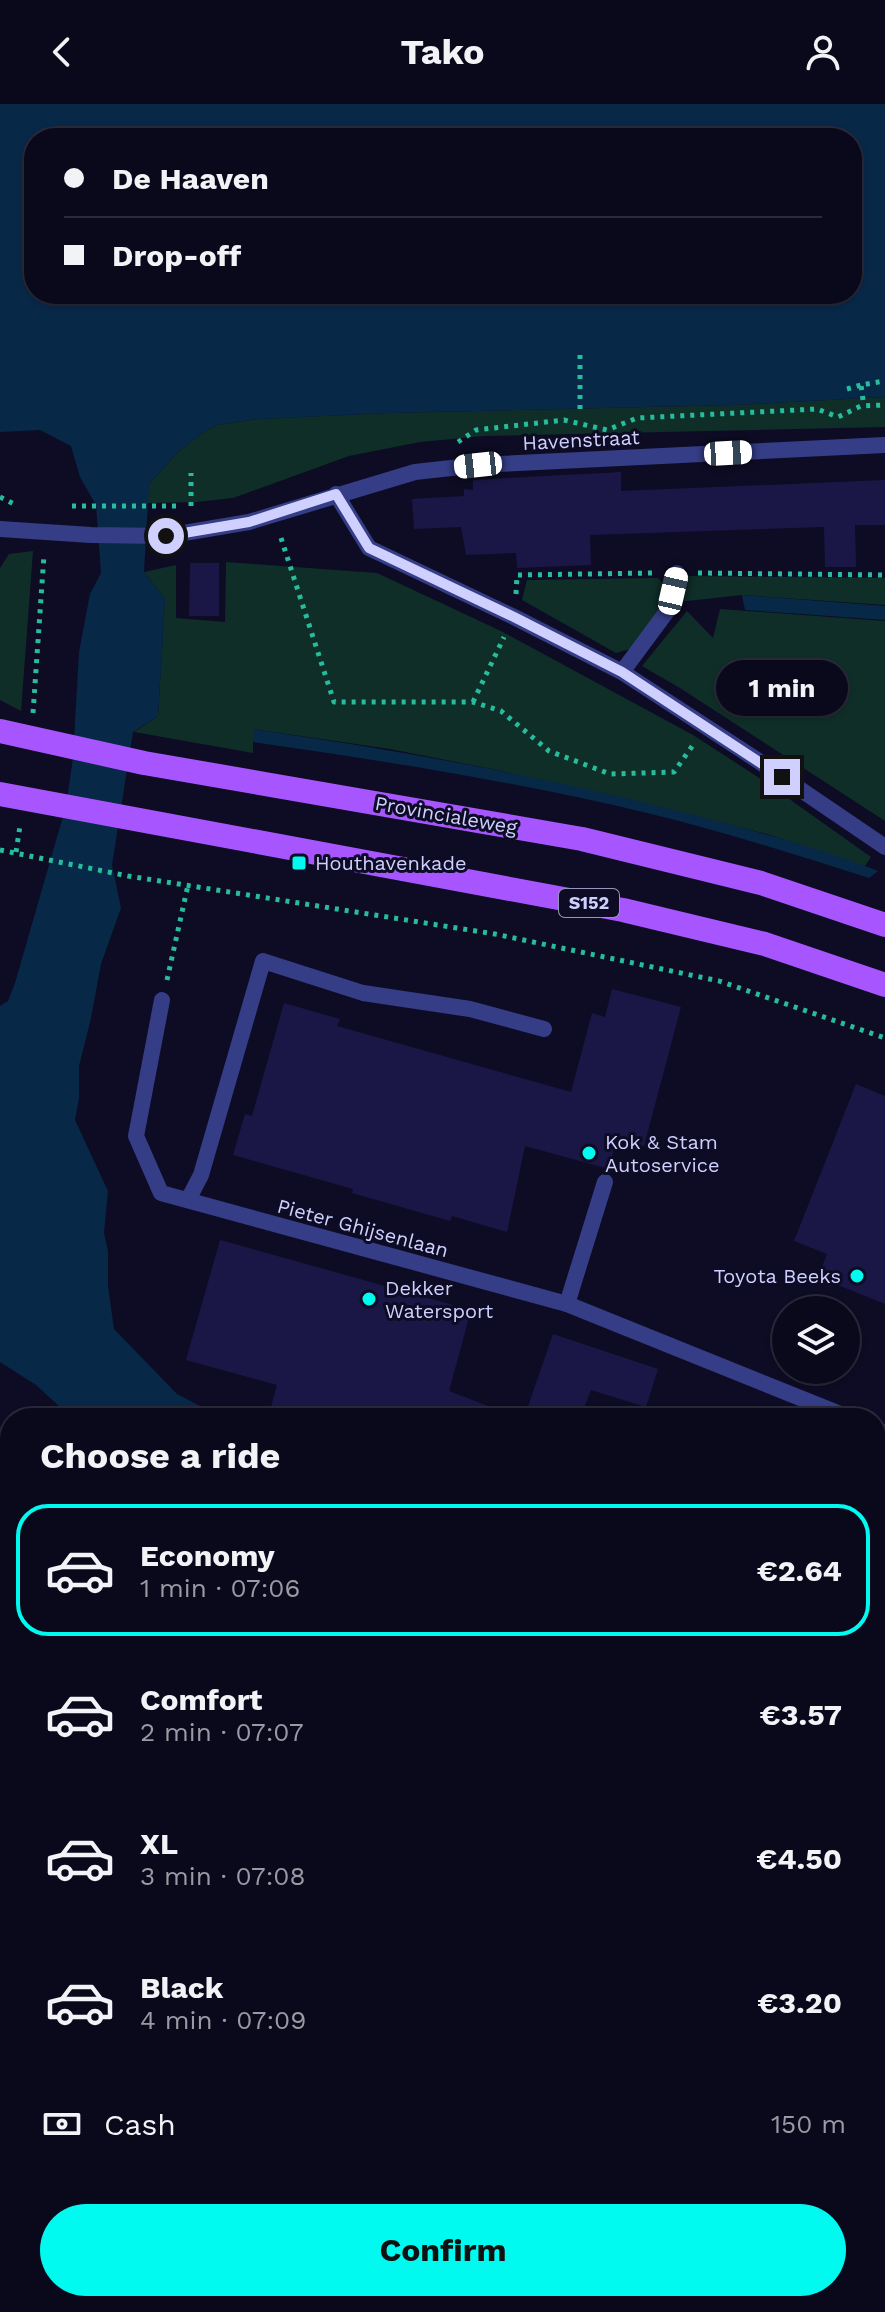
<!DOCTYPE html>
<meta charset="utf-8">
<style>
:root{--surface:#0a091b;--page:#131224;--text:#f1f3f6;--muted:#999aa3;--line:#2a2a3a;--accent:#00faef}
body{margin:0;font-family:"Work Sans",sans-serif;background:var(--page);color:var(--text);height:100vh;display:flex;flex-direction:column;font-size:30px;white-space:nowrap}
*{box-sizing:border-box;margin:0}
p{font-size:26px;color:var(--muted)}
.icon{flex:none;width:44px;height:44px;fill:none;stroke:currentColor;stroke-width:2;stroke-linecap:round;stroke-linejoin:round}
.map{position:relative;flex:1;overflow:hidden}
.side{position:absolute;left:0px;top:1304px;width:886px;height:904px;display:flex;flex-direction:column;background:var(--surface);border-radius:32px 32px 0 0;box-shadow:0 2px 6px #0004,0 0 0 2px var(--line)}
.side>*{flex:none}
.hud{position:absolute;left:24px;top:24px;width:838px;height:176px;border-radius:32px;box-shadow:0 2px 6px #0004,0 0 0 2px var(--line);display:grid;align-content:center;height:176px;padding:0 40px;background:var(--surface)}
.tools{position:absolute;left:772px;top:1192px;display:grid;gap:16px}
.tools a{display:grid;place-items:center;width:88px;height:88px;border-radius:50%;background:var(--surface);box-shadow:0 2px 6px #0004,0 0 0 2px var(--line);font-size:40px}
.end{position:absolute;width:36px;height:36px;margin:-18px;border:10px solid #cfd0ff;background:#111;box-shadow:0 0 0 4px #111}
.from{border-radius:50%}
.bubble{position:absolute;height:56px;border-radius:28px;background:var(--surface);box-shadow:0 2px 6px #0004,0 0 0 2px var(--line);font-size:26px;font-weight:700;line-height:56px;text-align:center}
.car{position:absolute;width:24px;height:48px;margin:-24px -12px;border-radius:10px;box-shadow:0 0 6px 2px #0007;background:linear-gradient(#fff 24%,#345 0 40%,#fff 0 76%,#345 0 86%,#fff 0)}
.hud b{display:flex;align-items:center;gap:28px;height:76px;font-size:30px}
.hud b+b{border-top:2px solid var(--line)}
.hud i{width:20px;height:20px;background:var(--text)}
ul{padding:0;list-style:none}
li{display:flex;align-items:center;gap:24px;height:132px;margin:0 16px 12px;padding:0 24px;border:4px solid transparent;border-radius:32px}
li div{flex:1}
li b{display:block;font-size:30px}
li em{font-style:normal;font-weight:700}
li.selected{border-color:var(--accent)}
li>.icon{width:72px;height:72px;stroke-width:1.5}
h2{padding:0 40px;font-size:36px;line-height:96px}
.pay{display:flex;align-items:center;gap:20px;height:88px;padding:0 40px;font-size:30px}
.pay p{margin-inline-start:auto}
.primary-button{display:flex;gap:16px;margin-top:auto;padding:16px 40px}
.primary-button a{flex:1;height:92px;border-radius:48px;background:var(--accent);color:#111;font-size:32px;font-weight:700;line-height:92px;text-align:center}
header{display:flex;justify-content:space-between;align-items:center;height:104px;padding:0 40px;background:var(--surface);font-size:36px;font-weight:700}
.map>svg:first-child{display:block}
</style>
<header><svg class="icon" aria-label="back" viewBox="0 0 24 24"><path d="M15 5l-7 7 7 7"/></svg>Tako<svg class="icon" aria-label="person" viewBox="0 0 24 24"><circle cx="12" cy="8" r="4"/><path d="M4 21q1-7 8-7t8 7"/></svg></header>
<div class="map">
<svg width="885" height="2208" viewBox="0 0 885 2208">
<rect width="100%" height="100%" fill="#0d0c24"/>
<path fill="#0f2e28" d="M885 293V323L484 332 420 338 349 352 233 394 196 398 147 399 149 380 178 348 202 329 217 321 258 315 389 309 734 301Z
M33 447 21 607 0 596V464L9 450Z
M226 458 377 469 503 528 693 631 764 677 871 753 865 762 767 730 502 667 390 645 253 625V649L134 628 158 612 165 495 144 468 176 461V514L225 518Z
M685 472 885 474V501L742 491 678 498Z
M658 474 669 487 659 512 633 544 616 549 522 496 527 476Z
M720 505 885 517V717L680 584 642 562 687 507 713 534Z"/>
<path fill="#082847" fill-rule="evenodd" d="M0 0H885V293L734 301 389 309 258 315 217 321 202 329 178 348 149 380 144 468 165 495 158 612 133 628 112 761 121 804 101 860 91 914 79 962V994L75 1016 108 1087 104 1129 108 1147V1182L114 1225 177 1290 204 1304 243 1314H72L36 1281 0 1258V902L8 897 15 879 66 702 73 654 79 548 90 490 101 469 96 401 80 373 71 342 40 326 0 328ZM34 34H852V190H34Z
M742 491 885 502V516L745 506Z
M253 625C404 647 554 674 702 713 761 729 821 744 878 767L869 774C796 751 722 727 647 709 518 678 385 657 253 638Z"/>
<path fill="#1a1746" d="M621 368V387L885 376V421H855L856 463H825L824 423 590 431 591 461 517 464 516 449 466 451 461 423 414 425 412 395 464 392V385L473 386V376Z
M190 459H219V512H189Z
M612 885 681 903 644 1042 616 1035 609 1065 525 1042 507 1128 452 1112 450 1117 352 1089 353 1085 233 1051 245 1010 252 1012 284 899 340 915 337 922 571 988 592 909 605 913Z
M856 980 885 992V1200L818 1173 827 1150 794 1137Z
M220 1136 471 1206 449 1287 514 1312 513 1314H268L277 1281 186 1256Z
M553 1230 658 1265 646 1303 591 1286 580 1314H524Z"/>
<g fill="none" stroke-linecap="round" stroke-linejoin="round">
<path stroke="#26bc9d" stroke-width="5" stroke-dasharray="4 6" stroke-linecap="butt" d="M580 251V309
M847 285 861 281
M863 296 861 281 884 277
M458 338 476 326 564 316 607 326 637 314 817 305 838 313 861 302 885 301
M0 393 14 400
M72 402H182
M191 402V369
M281 434 334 598H473L501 607 549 647 610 670 674 668 693 641
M698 469 885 471
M516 490 517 471 652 469
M473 598 504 533
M33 609 44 451
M0 746 128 772 495 830 719 877 885 934
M16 748 20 722
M167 876 188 781"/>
<path stroke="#343d86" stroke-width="16" d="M622 568 668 506 677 469
M188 1096 201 1071 263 857 363 889 470 905 544 925
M567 1200 605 1078"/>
<path stroke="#343d86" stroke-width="16" d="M336 390 369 444 514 513 622 568 757 656 885 743
M0 425 91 431 166 432 249 418 415 368 478 361 885 341
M162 896 136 1032 161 1089 567 1200 850 1314
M876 1325 885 1329
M876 1679 885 1651
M710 2198 721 2208
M648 2208 661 2198"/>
<path stroke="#a756ff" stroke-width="24" d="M0 627 144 659 582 735 761 779 885 821
M0 690 623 806 765 840 885 881"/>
</g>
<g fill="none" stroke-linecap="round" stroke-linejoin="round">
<path stroke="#cfd0ff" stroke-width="10" d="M166 432 249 418 336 390 369 444 514 513 622 568 782 673"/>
</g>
<g fill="#00faef" stroke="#0d0c24" stroke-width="3">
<rect x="291" y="751" width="16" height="16" rx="4"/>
<circle cx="589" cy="1049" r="8"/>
<circle cx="857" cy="1172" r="8"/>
<circle cx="369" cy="1195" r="8"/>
</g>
<g text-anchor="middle" stroke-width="6" stroke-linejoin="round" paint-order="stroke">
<rect fill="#0d0c24" stroke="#9595bd" stroke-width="2" x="559" y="785" width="60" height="28" rx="6"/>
<g font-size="18" font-weight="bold" fill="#cfd0ff">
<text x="589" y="805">S152</text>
</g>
<g font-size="20" fill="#cfd0ff" stroke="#0d0c24">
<text transform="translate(581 336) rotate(-3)" y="7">Havenstraat</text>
<text transform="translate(446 711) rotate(10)" y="7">Provincialeweg</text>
<text transform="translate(363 1124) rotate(15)" y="7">Pieter Ghijsenlaan</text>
</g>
<g font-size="20" fill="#cfd0ff" stroke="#0d0c24" text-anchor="start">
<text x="315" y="766">Houthavenkade</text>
<text x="605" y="1045">Kok &amp; Stam<tspan x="605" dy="23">Autoservice</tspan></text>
<text x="841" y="1179" text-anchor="end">Toyota Beeks</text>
<text x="385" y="1191">Dekker<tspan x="385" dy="23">Watersport</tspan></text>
</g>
</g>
</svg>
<div class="tools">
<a><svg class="icon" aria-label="layers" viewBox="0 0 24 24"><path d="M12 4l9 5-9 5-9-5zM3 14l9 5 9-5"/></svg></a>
</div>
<i class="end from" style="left:166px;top:432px"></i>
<i class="end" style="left:782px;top:673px"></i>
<div class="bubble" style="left:716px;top:556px;width:132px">1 min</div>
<i class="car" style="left:728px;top:349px;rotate:87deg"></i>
<i class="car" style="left:478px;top:361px;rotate:264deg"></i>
<i class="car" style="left:673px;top:487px;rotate:13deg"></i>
<div class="hud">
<b><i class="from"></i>De Haaven</b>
<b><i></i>Drop-off</b>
</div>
<section class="side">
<h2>Choose a ride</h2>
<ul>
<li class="selected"><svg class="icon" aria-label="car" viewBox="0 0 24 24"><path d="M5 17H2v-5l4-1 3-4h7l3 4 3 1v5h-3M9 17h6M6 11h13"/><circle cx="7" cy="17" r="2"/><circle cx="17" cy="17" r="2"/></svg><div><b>Economy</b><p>1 min · 07:06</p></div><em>€2.64</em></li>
<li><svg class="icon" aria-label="car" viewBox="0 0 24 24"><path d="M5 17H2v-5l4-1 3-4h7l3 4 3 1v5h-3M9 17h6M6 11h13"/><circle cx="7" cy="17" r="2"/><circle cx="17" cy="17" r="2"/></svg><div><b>Comfort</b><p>2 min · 07:07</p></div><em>€3.57</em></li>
<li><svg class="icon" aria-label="car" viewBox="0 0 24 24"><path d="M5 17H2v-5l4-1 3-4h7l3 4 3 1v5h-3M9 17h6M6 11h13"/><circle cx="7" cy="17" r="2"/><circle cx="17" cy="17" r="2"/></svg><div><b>XL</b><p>3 min · 07:08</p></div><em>€4.50</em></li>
<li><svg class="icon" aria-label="car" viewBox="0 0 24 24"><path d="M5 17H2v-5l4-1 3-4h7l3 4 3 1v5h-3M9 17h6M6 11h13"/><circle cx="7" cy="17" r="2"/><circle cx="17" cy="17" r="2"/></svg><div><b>Black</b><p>4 min · 07:09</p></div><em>€3.20</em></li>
</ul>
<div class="pay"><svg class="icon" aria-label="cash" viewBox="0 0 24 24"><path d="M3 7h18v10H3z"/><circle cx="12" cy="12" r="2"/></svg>Cash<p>150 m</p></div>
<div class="primary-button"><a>Confirm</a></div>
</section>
</div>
